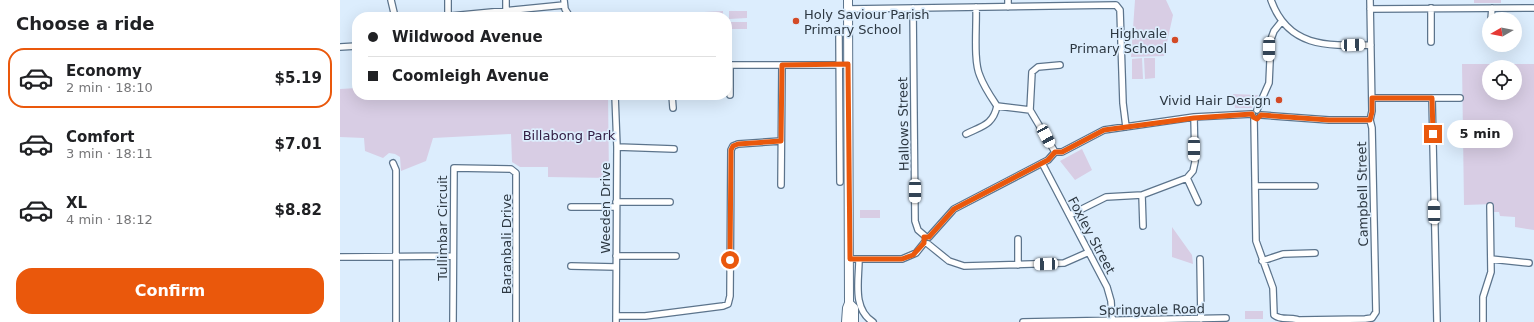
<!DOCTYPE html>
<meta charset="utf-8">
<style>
:root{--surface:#fff;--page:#f6f6f6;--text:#202124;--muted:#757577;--line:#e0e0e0;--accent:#ea580c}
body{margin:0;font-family:"DejaVu Sans",sans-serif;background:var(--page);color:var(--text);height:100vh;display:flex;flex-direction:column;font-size:15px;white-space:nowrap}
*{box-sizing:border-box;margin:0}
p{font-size:13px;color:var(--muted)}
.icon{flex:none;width:22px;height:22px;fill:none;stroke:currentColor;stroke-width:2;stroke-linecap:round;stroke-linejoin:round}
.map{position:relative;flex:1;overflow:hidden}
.details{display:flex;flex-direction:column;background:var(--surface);width:340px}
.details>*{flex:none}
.banner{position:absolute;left:12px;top:12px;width:380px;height:88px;border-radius:16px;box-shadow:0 4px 16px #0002;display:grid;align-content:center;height:88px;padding:0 16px;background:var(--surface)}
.needle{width:26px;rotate:261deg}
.buttons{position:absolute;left:1142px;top:12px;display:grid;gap:8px}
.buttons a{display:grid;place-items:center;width:40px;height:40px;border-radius:50%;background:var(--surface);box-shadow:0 4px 16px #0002;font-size:20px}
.end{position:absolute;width:18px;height:18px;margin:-9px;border:5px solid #ea580c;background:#fff;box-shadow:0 0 0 2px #fff}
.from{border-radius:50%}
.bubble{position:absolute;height:28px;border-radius:14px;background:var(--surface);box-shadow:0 4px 16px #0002;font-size:13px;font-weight:800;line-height:28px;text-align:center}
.car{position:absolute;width:12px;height:24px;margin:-12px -6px;border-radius:5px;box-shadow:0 0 3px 1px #0007;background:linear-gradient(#fff 24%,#345 0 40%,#fff 0 76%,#345 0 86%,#fff 0)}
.banner b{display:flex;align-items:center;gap:14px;height:38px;font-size:15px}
.banner b+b{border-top:1px solid var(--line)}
.banner i{width:10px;height:10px;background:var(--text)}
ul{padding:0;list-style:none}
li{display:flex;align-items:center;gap:12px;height:60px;margin:0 8px 6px;padding:0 8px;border:2px solid transparent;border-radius:16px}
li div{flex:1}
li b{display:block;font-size:15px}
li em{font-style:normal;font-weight:800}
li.on{border-color:var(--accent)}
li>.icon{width:36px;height:36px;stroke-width:1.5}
h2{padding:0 16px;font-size:18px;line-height:48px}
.cta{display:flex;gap:8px;margin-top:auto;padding:8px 16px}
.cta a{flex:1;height:46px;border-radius:16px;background:var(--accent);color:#fff;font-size:16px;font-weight:800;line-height:46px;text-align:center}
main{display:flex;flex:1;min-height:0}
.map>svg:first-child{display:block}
</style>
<main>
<section class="details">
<h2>Choose a ride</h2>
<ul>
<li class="on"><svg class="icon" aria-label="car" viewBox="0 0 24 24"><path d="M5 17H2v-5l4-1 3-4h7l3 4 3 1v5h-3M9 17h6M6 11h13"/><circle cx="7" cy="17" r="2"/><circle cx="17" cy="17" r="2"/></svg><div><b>Economy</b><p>2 min · 18:10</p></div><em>$5.19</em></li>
<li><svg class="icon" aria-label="car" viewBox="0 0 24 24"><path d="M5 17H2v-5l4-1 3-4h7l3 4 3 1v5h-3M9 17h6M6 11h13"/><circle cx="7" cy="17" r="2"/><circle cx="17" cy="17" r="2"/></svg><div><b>Comfort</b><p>3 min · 18:11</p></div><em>$7.01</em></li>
<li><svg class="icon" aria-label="car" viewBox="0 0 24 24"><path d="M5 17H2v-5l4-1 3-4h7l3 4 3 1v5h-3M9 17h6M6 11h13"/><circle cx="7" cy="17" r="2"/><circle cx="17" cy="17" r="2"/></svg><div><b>XL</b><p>4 min · 18:12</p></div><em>$8.82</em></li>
</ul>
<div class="cta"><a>Confirm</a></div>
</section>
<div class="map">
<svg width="1194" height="322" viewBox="0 0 1194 322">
<rect width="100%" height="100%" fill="#dcedfd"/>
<path fill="#d8cde4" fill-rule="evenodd" d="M795 0H826L833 15 824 56 791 57Z
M1134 0H1161V3H1134Z
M383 11V17H364V12Z
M389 11H407V18L389 19Z
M341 12H359V17H341Z
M389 22H407V29H389Z
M802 58 803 79H792V59Z
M804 58H815V78L805 79Z
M1122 64H1194V230L1175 227V217L1160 216 1159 212H1154V204L1124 205ZM1149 67H1175V93H1149Z
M17 88V95H268L269 178 208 177V167H180L172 162 171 134 93 138 86 161 61 171 60 157 55 154 49 153 43 158 25 151 24 138 0 137V89Z
M893 94 918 95 912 108H895Z
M742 149 752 170 735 180 720 161Z
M520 210H540V218H520Z
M832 227 852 255 853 264 832 257Z
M905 311H923V319H905Z"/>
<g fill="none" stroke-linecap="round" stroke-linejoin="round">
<g stroke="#5c748c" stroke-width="8">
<path id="street" d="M51 0 55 17
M108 0V16
M166 0V11
M224 0 225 9 230 17
M668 0V7
M931 0C948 48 988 46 1031 45
M636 7C637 25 633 61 640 76 644 87 651 97 657 106L690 110 715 152
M573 8 575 221 578 230 585 236
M1091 8V42
M508 9 776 5 780 10 783 103 786 127
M1030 9 1194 8
M100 17 224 5
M1151 19 1152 8
M499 37 500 182
M0 47 17 46
M387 65H503
M275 95 277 147 276 322
M332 95 333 108
M390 95V65
M1032 98H1120
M1092 98 1097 322
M690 110 692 72 698 67 720 65
M917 110 929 83 931 39 934 31 942 21
M921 115 989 120H1030
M914 118 916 241 933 288 934 315C942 322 954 315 962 322
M626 134C642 126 653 125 657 106
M277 147 334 149
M53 163 56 170V322
M702 163 767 287 771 301 772 320
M847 178 858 202
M441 185 442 65
M915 186H975
M802 195 803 226
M276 202H330
M231 207H276
M730 215 766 197 802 195 847 178 853 171 855 162 854 117
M589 237 614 209 708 160 715 152H722L764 130 854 117 912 114
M678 239V265
M588 244 609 261 624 266 724 263 749 252
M276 256H336
M0 257 113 256
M510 259H562L576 253 584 243
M519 259C519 280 512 309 533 322
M860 259 861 319
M1151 259 1189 263
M922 261 943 254 975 253
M231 266 276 267
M276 316H305L383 306 388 304 390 296 391 150 393 146 398 144 441 141
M960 320 1025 319 1032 318 1036 312 1032 128 1030 120 1032 111 1030 0
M113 322 114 168 171 169 176 173V322
M683 322 886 318
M1143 322V297L1151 272 1150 206"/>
</g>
<g stroke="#5c748c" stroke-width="10">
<path id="secondary" d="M509 303 514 308V322
M506 322 507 308 509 303 508 0"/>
</g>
<use href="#street" stroke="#fff" stroke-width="5.5"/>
<use href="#secondary" stroke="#fff" stroke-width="8"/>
</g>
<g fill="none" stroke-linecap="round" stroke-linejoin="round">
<path stroke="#ea580c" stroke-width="5" d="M390 260 391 150 393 146 398 144 441 141 442 65 508 64 510 259H562L573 255 584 243V237H589L614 209 708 160 715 152H722L764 130 854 118 912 114 913 117 917 119 921 115 989 120H1030L1032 112V98H1092L1093 134"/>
</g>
<g fill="#d34a26" stroke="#dcedfd" stroke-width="1.5">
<circle cx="456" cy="21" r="4"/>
<circle cx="835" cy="40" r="4"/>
<circle cx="939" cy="100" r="4"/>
</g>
<g text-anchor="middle" stroke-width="3.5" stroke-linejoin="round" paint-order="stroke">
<g font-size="13" fill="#2d3842" stroke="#dcedfd" text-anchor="end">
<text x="464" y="19" text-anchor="start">Holy Saviour Parish<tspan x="464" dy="15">Primary School</tspan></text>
<text x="827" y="38">Highvale<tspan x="827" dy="15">Primary School</tspan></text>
<text x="931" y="105">Vivid Hair Design</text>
</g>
<g font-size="13" fill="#2d3842" stroke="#dcedfd">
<text transform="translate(563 124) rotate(-91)" y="5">Hallows Street</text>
<text transform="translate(1022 194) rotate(-91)" y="5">Campbell Street</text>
<text transform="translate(265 208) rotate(-90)" y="5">Weeden Drive</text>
<text transform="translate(102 228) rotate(-90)" y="5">Tullimbar Circuit</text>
<text transform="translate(752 235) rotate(62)" y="5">Foxley Street</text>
<text transform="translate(166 244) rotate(-90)" y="5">Baranbali Drive</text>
<text transform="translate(812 309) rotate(-1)" y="5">Springvale Road</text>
</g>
<g font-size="13" fill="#342046" stroke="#dcedfd">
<text x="229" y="140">Billabong Park</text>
</g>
</g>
</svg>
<div class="buttons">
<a><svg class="needle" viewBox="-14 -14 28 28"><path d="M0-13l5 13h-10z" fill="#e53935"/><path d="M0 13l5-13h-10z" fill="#757577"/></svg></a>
<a><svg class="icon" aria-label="locate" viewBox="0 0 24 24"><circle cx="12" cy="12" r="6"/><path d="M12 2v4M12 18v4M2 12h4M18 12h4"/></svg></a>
</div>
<i class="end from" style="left:390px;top:260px"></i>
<i class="end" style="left:1093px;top:134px"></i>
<div class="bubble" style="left:1107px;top:120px;width:66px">5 min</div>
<i class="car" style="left:1013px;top:45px;rotate:88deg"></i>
<i class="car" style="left:929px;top:49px;rotate:181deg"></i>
<i class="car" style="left:706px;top:136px;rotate:152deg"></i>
<i class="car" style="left:854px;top:149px;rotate:180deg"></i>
<i class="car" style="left:575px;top:191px;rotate:180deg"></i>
<i class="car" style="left:1094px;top:212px;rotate:359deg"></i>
<i class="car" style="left:706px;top:264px;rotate:268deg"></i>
<div class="banner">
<b><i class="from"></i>Wildwood Avenue</b>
<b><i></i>Coomleigh Avenue</b>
</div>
</div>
</main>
